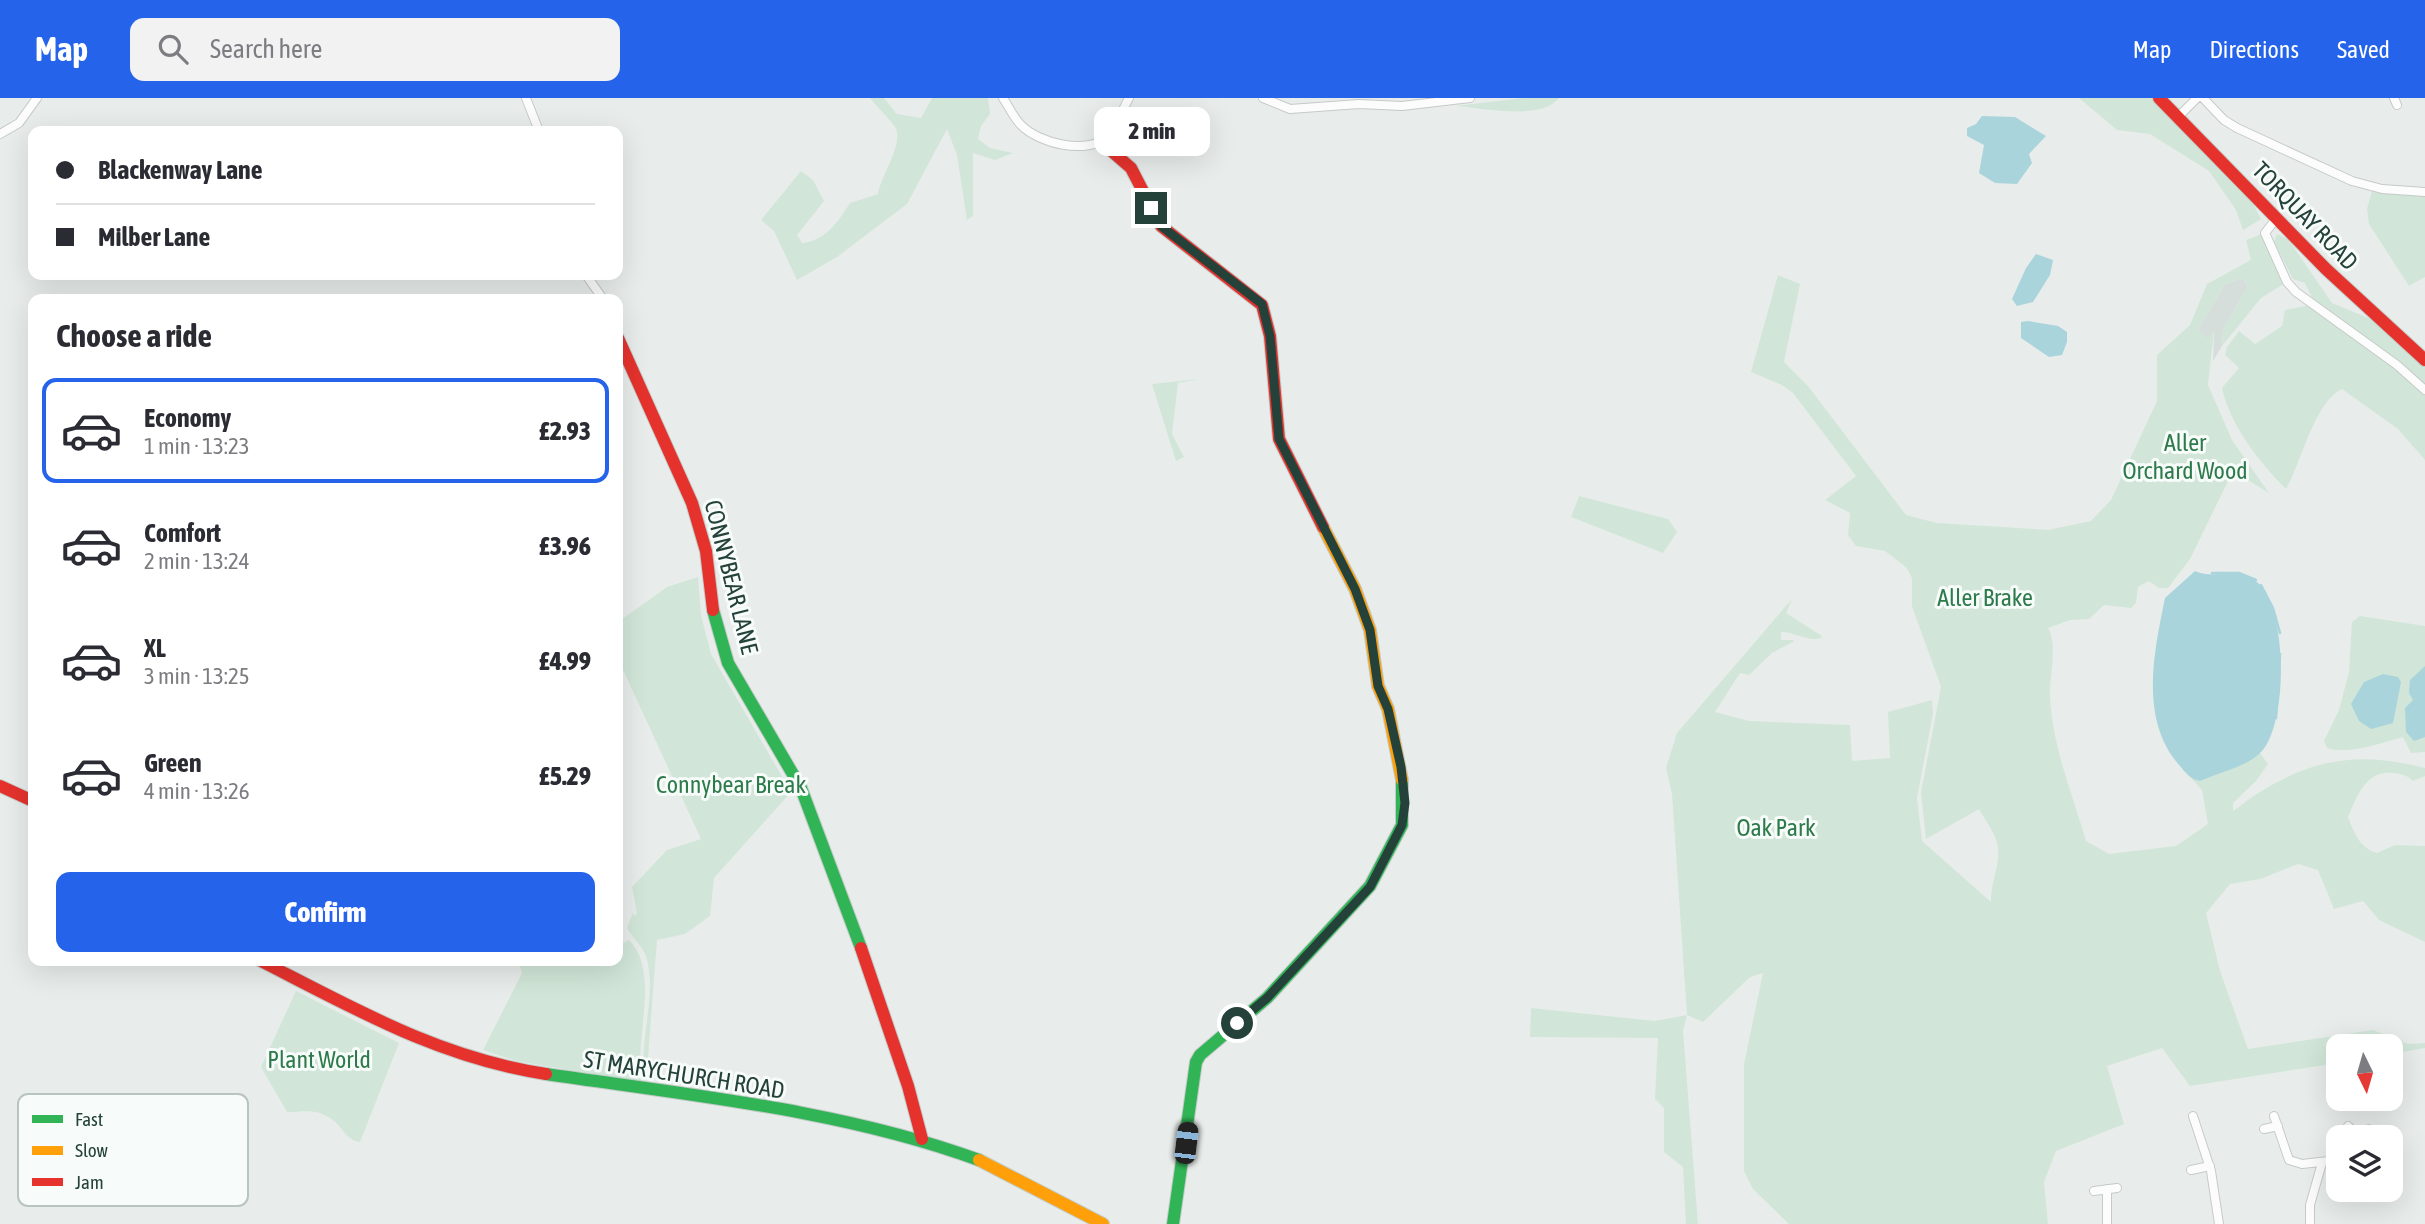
<!DOCTYPE html>
<meta charset="utf-8">
<style>
:root{--surface:#fff;--page:#f2f2f3;--text:#2b2b33;--muted:#7c7c81;--line:#e1e1e2;--accent:#2563eb}
body{margin:0;font-family:"Asap Condensed",sans-serif;background:var(--page);color:var(--text);height:100vh;display:flex;flex-direction:column;font-size:26px;white-space:nowrap}
*{box-sizing:border-box;margin:0}
p{font-size:23px;color:var(--muted)}
.icon{flex:none;width:38px;height:38px;fill:none;stroke:currentColor;stroke-width:2;stroke-linecap:round;stroke-linejoin:round}
.map{position:relative;flex:1;overflow:hidden}
.details{position:absolute;left:28px;top:196px;width:595px;height:672px;display:flex;flex-direction:column;background:var(--surface);border-radius:14px;box-shadow:0 7px 28px #0002}
.details>*{flex:none}
.hud{position:absolute;left:28px;top:28px;width:595px;height:154px;border-radius:14px;box-shadow:0 7px 28px #0002;display:grid;align-content:center;height:154px;padding:0 28px;background:var(--surface)}
.needle{width:46px;rotate:175deg}
.fabs{position:absolute;left:2326px;top:936px;display:grid;gap:14px}
.fabs a{display:grid;place-items:center;width:77px;height:77px;border-radius:14px;background:var(--surface);box-shadow:0 7px 28px #0002;font-size:35px}
.end{position:absolute;width:32px;height:32px;margin:-16px;border:9px solid #24423a;background:#fff;box-shadow:0 0 0 4px #fff}
.from{border-radius:50%}
.bubble{position:absolute;height:49px;border-radius:14px;background:var(--surface);box-shadow:0 7px 28px #0002;font-size:23px;font-weight:800;line-height:49px;text-align:center}
.car{position:absolute;width:21px;height:42px;margin:-21px -10px;border-radius:9px;box-shadow:0 0 5px 2px #0007;background:linear-gradient(#222 24%,#8ab4d8 0 40%,#222 0 76%,#8ab4d8 0 86%,#222 0)}
.hud b{display:flex;align-items:center;gap:24px;height:66px;font-size:26px}
.hud b+b{border-top:2px solid var(--line)}
.hud i{width:18px;height:18px;background:var(--text)}
ul{padding:0;list-style:none}
li{display:flex;align-items:center;gap:21px;height:105px;margin:0 14px 10px;padding:0 14px;border:4px solid transparent;border-radius:14px}
li div{flex:1}
li b{display:block;font-size:26px}
li em{font-style:normal;font-weight:800}
li.active{border-color:var(--accent)}
li>.icon{width:63px;height:63px;stroke-width:1.5}
h2{padding:0 28px;font-size:32px;line-height:84px}
.primary-button{display:flex;gap:14px;margin-top:auto;padding:14px 28px}
.primary-button a{flex:1;height:80px;border-radius:14px;background:var(--accent);color:#fff;font-size:28px;font-weight:800;line-height:80px;text-align:center}
header{display:flex;align-items:center;gap:42px;box-sizing:border-box;height:98px;padding:0 35px;background:var(--accent);color:#fff}
header strong{font-size:33px}
nav{display:flex;gap:38px;margin-inline-start:auto;font-size:24px}
.search{width:490px;height:63px;background:var(--page);display:flex;align-items:center;gap:18px;box-sizing:border-box;padding:0 24px;border-radius:14px;color:var(--muted);font-size:26px}
.map>svg:first-child{display:block}
</style>
<header>
<strong>Map</strong>
<div class="search"><svg class="icon" aria-label="search" viewBox="0 0 24 24"><circle cx="10" cy="10" r="6"/><path d="M15 15l6 6"/></svg>Search here</div>
<nav><a>Map</a><a>Directions</a><a>Saved</a></nav>
</header>
<div class="map">
<svg width="2425" height="1126" viewBox="0 0 2425 1126">
<rect width="100%" height="100%" fill="#e8edeb"/>
<path fill="#d6dedb" d="M2243 180 2248 189 2223 231 2222 248 2213 263 2214 234 2208 242 2198 231 2225 186Z"/>
<path fill="#d1e6d8" d="M870 0H884L897 16 921 20 932 0H988L990 16 981 28 978 41 990 50 1013 55 995 62 973 55V118L967 122 957 57 947 31 907 106 837 159 797 182 774 133 761 122 801 73 813 82 824 103 797 137 802 145C825 143 838 124 850 105L878 96C880 79 905 44 895 29 888 19 878 10 870 0Z
M1523 0H1559C1541 23 1483 10 1456 8Z
M2079 0H2159L2251 102 2261 121 2243 132 2236 112 2209 73 2150 36 2117 32Z
M2373 89 2425 94V179L2409 188 2369 126 2367 111Z
M2265 135 2287 184 2261 200 2222 248 2223 231 2248 189 2243 180 2225 186 2198 231 2208 241 2214 232 2208 287 2232 342 2269 395 2233 373 2190 461 2168 490H2159L2149 483 2138 489 2136 505 2131 510 2104 507 2089 521 2070 522 2048 530C2058 547 2049 579 2050 600 2053 650 2072 695 2086 743L2109 756 2176 748 2208 726 2202 692 2190 679 2200 683 2260 655 2268 666 2256 683 2233 705V713C2241 708 2247 702 2255 697 2313 660 2359 653 2425 670V678L2413 683C2407 677 2401 676 2393 675 2366 672 2357 698 2348 719 2354 735 2360 750 2377 755L2395 747 2425 748V844L2379 822 2363 803 2334 811 2318 772 2298 766 2260 781 2230 786 2206 815 2220 873 2248 951 2373 932 2408 946 2425 945V950L2391 956 2390 948H2338V965L2190 988 2162 950 2107 968 2124 1026 2056 1053 2044 1084 2048 1126H1789L1753 1091 1744 1073V966L1763 875 1750 879 1703 924 1687 917 1683 933 1698 1126H1686L1683 1069 1664 1054V1010L1655 1001 1658 940 1530 939 1531 910 1655 923 1687 917 1672 696 1666 670 1677 635 1792 501 1786 515 1822 538 1821 540C1808 544 1795 534 1781 534V542H1794L1793 544 1772 555 1749 577 1740 575 1715 614 1749 623 1850 627 1852 663 1890 660 1888 614 1932 602 1933 616 1917 700 1922 743 1991 804C1990 787 2000 768 1998 750 1997 737 1985 722 1979 711L1926 741 1921 694 1941 589 1912 508V480L1906 469 1885 453 1856 448 1848 437 1850 415 1825 402 1856 378 1793 295 1782 287 1751 274 1778 177 1800 186 1784 264 1808 288 1906 417 1937 425 2048 432 2091 423 2111 402 2157 303V257L2190 227 2207 186 2251 162 2246 142Z
M2277 136 2288 141 2332 205 2378 224 2425 267V289L2313 202 2305 185 2293 181 2274 144Z
M2311 207 2425 292V362L2398 331 2342 291C2314 304 2301 366 2286 391 2259 364 2230 327 2222 290L2239 270 2225 257 2227 249 2239 233 2255 246 2282 228 2285 212Z
M1200 281 1178 285 1172 336 1184 359 1176 363 1152 286Z
M1579 398 1668 421 1677 434 1663 455 1571 419Z
M698 479 701 517 711 556 791 694 714 780 710 818 685 836 657 842 646 985C637 945 657 902 647 862 644 849 633 841 627 830L633 815 635 818 637 815 632 789 667 752 701 741 618 561V524L667 489Z
M2360 518 2425 528V654L2411 655 2403 639C2381 645 2349 657 2327 650L2324 643 2339 612 2349 574 2352 524Z
M629 842C661 874 634 942 641 984L516 963 483 952 522 875 518 863H618V848Z
M296 893 399 945 360 1044C345 1042 342 1027 330 1020 315 1010 303 1014 287 1014L261 969Z"/>
<path fill="#a9d4db" d="M1982 18 2015 19 2046 38 2029 56 2032 65 2017 86 1995 85 1979 75 1984 47 1967 38V30L1976 26Z
M2036 156 2053 162 2050 177 2033 204 2017 208 2012 201 2026 170Z
M2028 223 2058 228 2067 234V244L2062 257 2049 259 2021 240V224Z
M2195 473C2215 482 2239 468 2257 484 2288 510 2288 624 2262 653 2248 669 2219 674 2200 683 2190 681 2185 674 2179 667 2139 621 2154 554 2165 500Z
M2425 568V639L2414 643 2406 634 2405 610 2413 602 2409 595 2410 582Z
M2383 576 2398 579 2401 584 2393 625 2371 631 2359 623 2351 606 2364 584Z"/>
<g fill="none" stroke-linecap="round" stroke-linejoin="round">
<path stroke="#a9d4db" stroke-width="2.5" d="M2212 475H2239L2256 482
M2261 487 2273 510 2280 535
M2276 620 2280 556"/>
<g stroke="#c5cac8" stroke-width="10">
<path id="street" d="M526 0 539 33
M1003 0C1009 9 1014 20 1021 27 1038 45 1088 58 1108 38 1117 29 1122 12 1129 0
M1263 0 1290 11 1359 6 1402 8 1470 0
M2203 0 2224 22 2237 30 2352 83 2382 91 2425 94
M2394 0 2397 7
M2179 18 2197 0
M0 36 19 25 37 0
M2276 121 2265 135 2287 184 2296 194 2397 267 2425 292
M586 177 603 201
M2193 1018 2211 1073 2219 1126
M2274 1018 2289 1062 2302 1066 2338 1062
M2348 1028 2357 1036 2356 1040
M2264 1031 2278 1028
M2357 1036 2369 1031
M2191 1072 2210 1068
M2107 1091V1126
M2094 1093 2117 1090
M2310 1126V1107L2322 1065"/>
</g>
<g stroke="#c3cbc8" stroke-width="14">
<path id="fast" d="M713 512 728 565 801 690 861 850
M546 976C689 997 843 1012 979 1062
M1173 1126 1196 964 1200 957 1267 900 1370 788 1402 727V682"/>
</g>
<g stroke="#c3cbc8" stroke-width="14">
<path id="slow" d="M1323 429 1355 491 1370 532 1378 588 1388 611 1402 682
M979 1062 1103 1126"/>
</g>
<g stroke="#c3cbc8" stroke-width="14">
<path id="jam" d="M2159 0 2326 171 2425 262
M1100 43 1131 70 1161 128 1262 207 1270 238 1279 341 1323 429
M618 240 692 405 706 453 713 512
M0 688 33 703
M861 850 908 988 922 1041
M261 863C355 911 440 960 546 976"/>
</g>
<use href="#street" stroke="#fcfcfc" stroke-width="8"/>
<use href="#fast" stroke="#30b455" stroke-width="12"/>
<use href="#slow" stroke="#ff9f0a" stroke-width="12"/>
<use href="#jam" stroke="#e5322d" stroke-width="12"/>
</g>
<g fill="none" stroke-linecap="round" stroke-linejoin="round">
<path stroke="#24423a" stroke-width="9" d="M1151 110 1161 128 1262 206 1270 238 1279 341 1355 491 1370 532 1378 588 1388 611 1401 669 1405 705 1402 727 1370 789 1267 900 1237 925"/>
</g>
<g text-anchor="middle" stroke-width="6" stroke-linejoin="round" paint-order="stroke">
<g font-size="24" fill="#24423a" stroke="#f7fbf9">
<text transform="translate(2305 118) rotate(46)" y="8">TORQUAY ROAD</text>
<text transform="translate(731 479) rotate(76)" y="8">CONNYBEAR LANE</text>
<text transform="translate(684 977) rotate(9)" y="8">ST MARYCHURCH ROAD</text>
</g>
<g font-size="24" fill="#2d7a4b" stroke="#f7fbf9">
<text x="2185" y="353">Aller<tspan x="2185" dy="28">Orchard Wood</tspan></text>
<text x="1985" y="508">Aller Brake</text>
<text x="731" y="695">Connybear Break</text>
<text x="1776" y="738">Oak Park</text>
<text x="319" y="970">Plant World</text>
</g>
</g>
<rect x="18" y="996" width="230" height="112" rx="10" fill="#f7fbf9" stroke="#b8c4c0" stroke-width="2"/>
<rect x="32" y="1017" width="31" height="8" fill="#30b455"/>
<rect x="32" y="1048" width="31" height="9" fill="#ff9f0a"/>
<rect x="32" y="1080" width="31" height="8" fill="#e5322d"/>
<g font-size="19" fill="#24423a">
<text x="75" y="1028">Fast</text>
<text x="75" y="1059">Slow</text>
<text x="75" y="1091">Jam</text>
</g>
</svg>
<div class="fabs">
<a><svg class="needle" viewBox="-14 -14 28 28"><path d="M0-13l5 13h-10z" fill="#e53935"/><path d="M0 13l5-13h-10z" fill="#7c7c81"/></svg></a>
<a><svg class="icon" aria-label="layers" viewBox="0 0 24 24"><path d="M12 4l9 5-9 5-9-5zM3 14l9 5 9-5"/></svg></a>
</div>
<i class="end from" style="left:1237px;top:925px"></i>
<i class="end" style="left:1151px;top:110px"></i>
<div class="bubble" style="left:1094px;top:9px;width:116px">2 min</div>
<i class="car" style="left:1186px;top:1045px;rotate:7deg"></i>
<div class="hud">
<b><i class="from"></i>Blackenway Lane</b>
<b><i></i>Milber Lane</b>
</div>
<section class="details">
<h2>Choose a ride</h2>
<ul>
<li class="active"><svg class="icon" aria-label="car" viewBox="0 0 24 24"><path d="M5 17H2v-5l4-1 3-4h7l3 4 3 1v5h-3M9 17h6M6 11h13"/><circle cx="7" cy="17" r="2"/><circle cx="17" cy="17" r="2"/></svg><div><b>Economy</b><p>1 min · 13:23</p></div><em>£2.93</em></li>
<li><svg class="icon" aria-label="car" viewBox="0 0 24 24"><path d="M5 17H2v-5l4-1 3-4h7l3 4 3 1v5h-3M9 17h6M6 11h13"/><circle cx="7" cy="17" r="2"/><circle cx="17" cy="17" r="2"/></svg><div><b>Comfort</b><p>2 min · 13:24</p></div><em>£3.96</em></li>
<li><svg class="icon" aria-label="car" viewBox="0 0 24 24"><path d="M5 17H2v-5l4-1 3-4h7l3 4 3 1v5h-3M9 17h6M6 11h13"/><circle cx="7" cy="17" r="2"/><circle cx="17" cy="17" r="2"/></svg><div><b>XL</b><p>3 min · 13:25</p></div><em>£4.99</em></li>
<li><svg class="icon" aria-label="car" viewBox="0 0 24 24"><path d="M5 17H2v-5l4-1 3-4h7l3 4 3 1v5h-3M9 17h6M6 11h13"/><circle cx="7" cy="17" r="2"/><circle cx="17" cy="17" r="2"/></svg><div><b>Green</b><p>4 min · 13:26</p></div><em>£5.29</em></li>
</ul>
<div class="primary-button"><a>Confirm</a></div>
</section>
</div>
